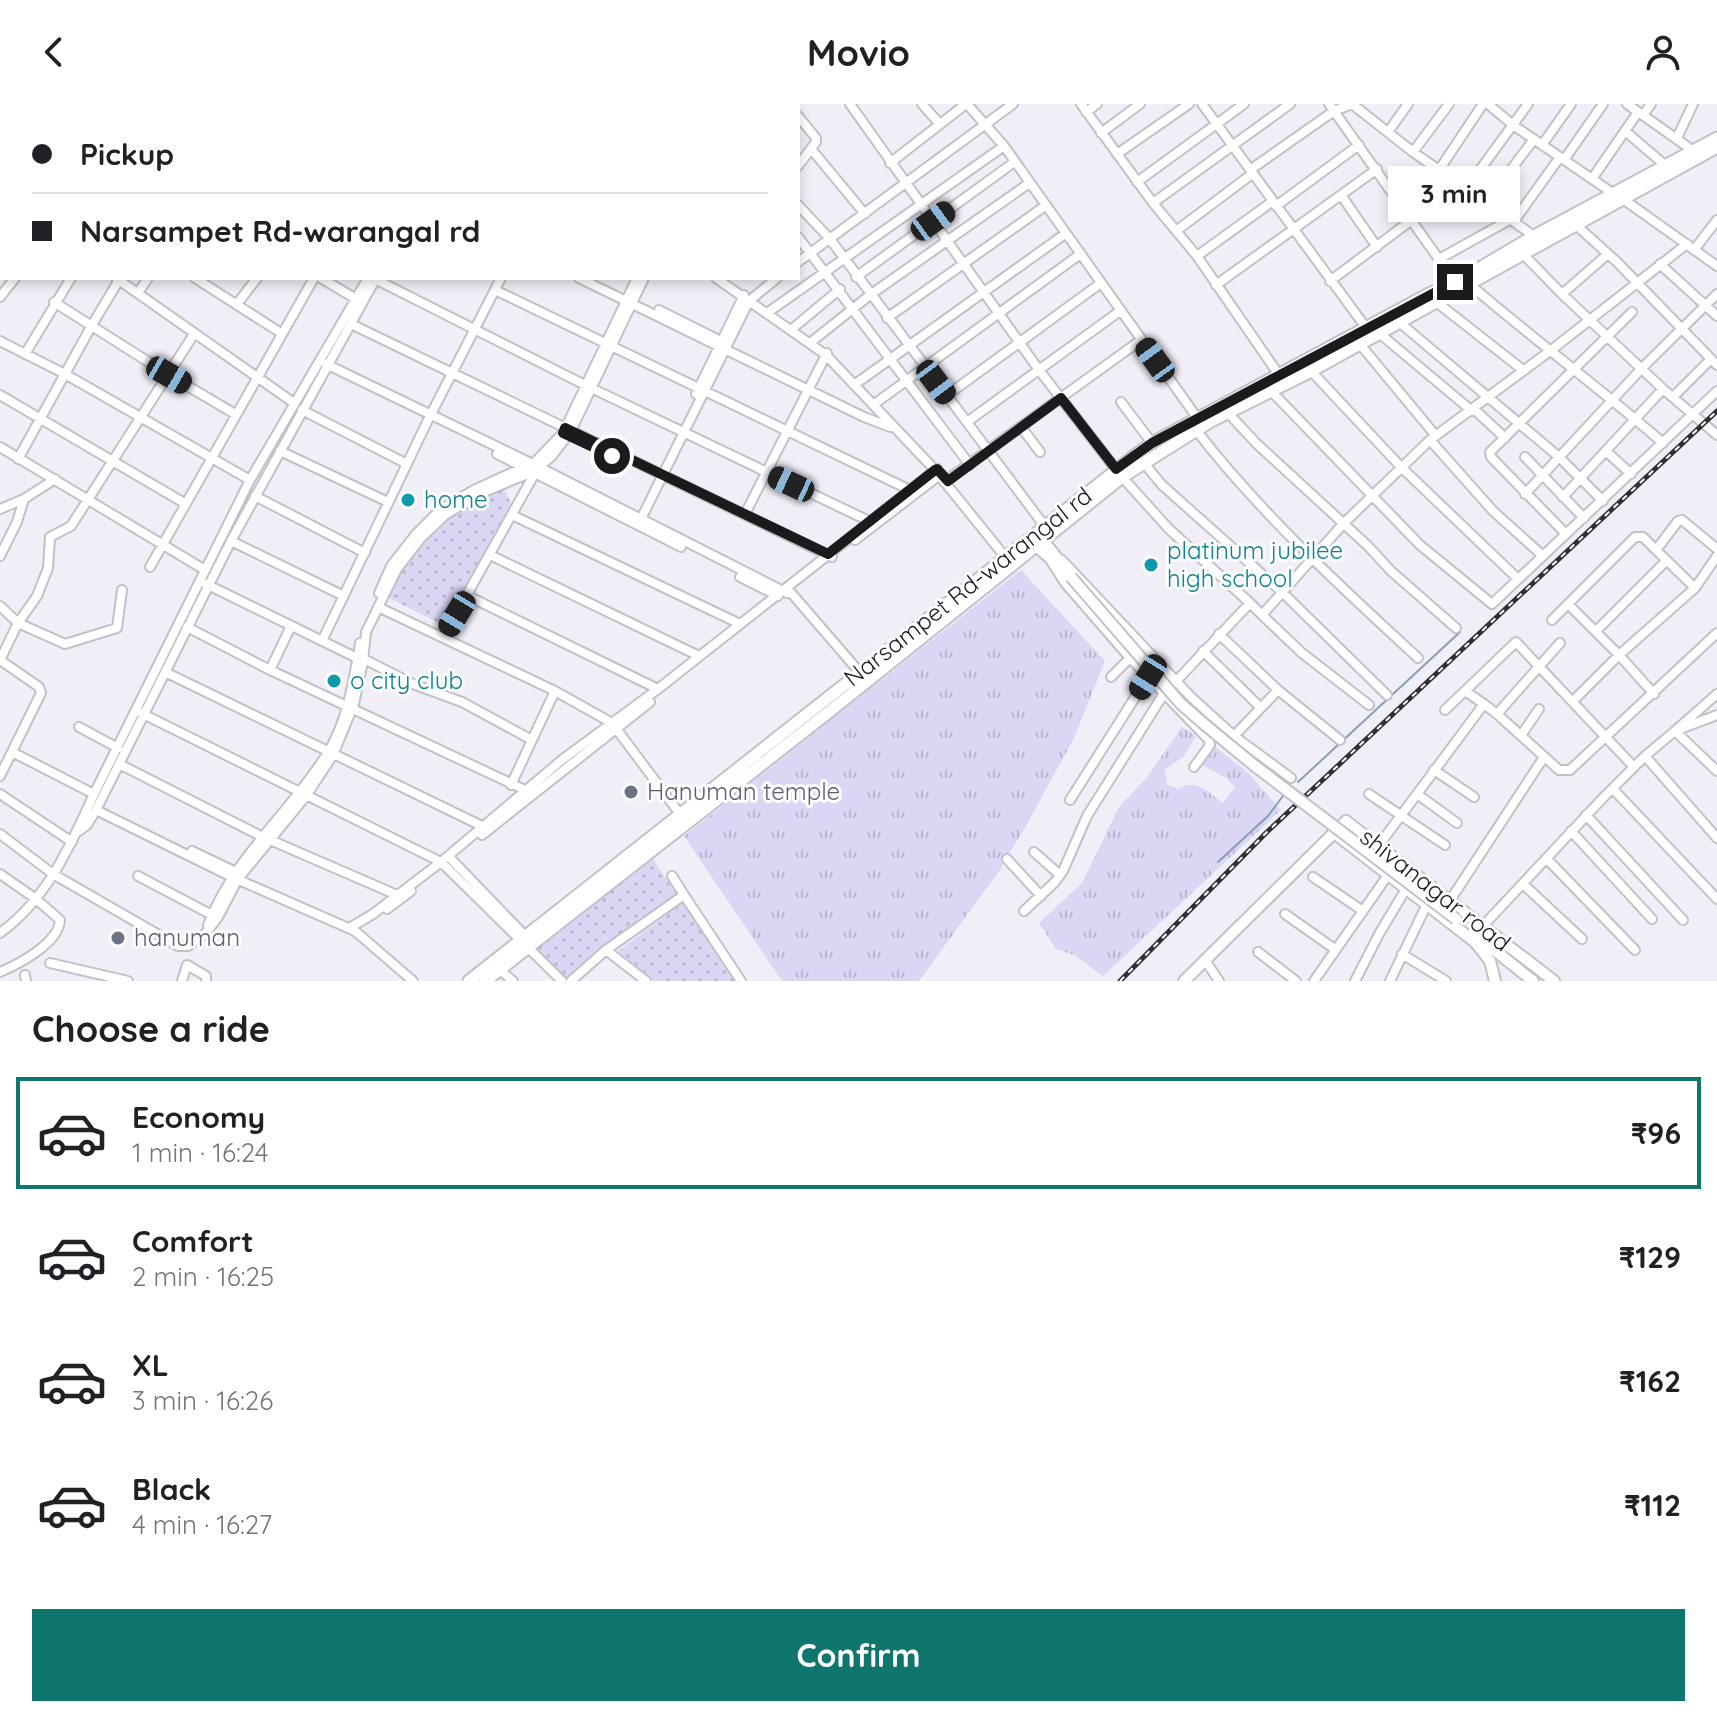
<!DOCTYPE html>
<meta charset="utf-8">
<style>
:root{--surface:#fff;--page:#f2f2f2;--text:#202124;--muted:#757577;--line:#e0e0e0;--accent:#0f766e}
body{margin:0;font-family:Quicksand,sans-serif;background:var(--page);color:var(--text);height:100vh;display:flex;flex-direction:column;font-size:30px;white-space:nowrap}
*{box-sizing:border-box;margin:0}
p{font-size:26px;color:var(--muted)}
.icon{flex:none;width:44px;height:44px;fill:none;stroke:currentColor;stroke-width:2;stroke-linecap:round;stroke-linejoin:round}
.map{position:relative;height:877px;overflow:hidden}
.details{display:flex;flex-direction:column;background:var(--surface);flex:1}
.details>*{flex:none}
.banner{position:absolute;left:0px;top:0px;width:800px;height:176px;box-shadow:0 4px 12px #0003;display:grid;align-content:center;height:176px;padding:0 32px;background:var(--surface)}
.end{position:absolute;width:36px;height:36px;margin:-18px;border:10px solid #1b1a1d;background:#fff;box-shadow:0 0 0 4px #fff}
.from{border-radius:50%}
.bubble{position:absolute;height:56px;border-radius:0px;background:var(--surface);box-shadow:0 4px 12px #0003;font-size:26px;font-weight:800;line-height:56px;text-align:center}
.car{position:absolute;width:24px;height:48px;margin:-24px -12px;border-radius:10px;box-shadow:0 0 6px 2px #0007;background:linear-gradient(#222 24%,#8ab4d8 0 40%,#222 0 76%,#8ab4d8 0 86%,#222 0)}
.banner b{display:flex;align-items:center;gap:28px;height:76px;font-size:30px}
.banner b+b{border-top:2px solid var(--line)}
.banner i{width:20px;height:20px;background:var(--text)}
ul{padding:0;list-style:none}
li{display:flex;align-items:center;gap:24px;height:112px;margin:0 16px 12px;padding:0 16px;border:4px solid transparent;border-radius:0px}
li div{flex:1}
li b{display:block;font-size:30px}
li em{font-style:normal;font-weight:800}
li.active{border-color:var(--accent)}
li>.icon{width:72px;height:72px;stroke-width:1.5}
h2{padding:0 32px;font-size:36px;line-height:96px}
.primary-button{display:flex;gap:16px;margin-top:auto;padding:16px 32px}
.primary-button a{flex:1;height:92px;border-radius:0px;background:var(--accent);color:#fff;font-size:32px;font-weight:800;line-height:92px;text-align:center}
header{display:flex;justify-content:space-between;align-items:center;height:104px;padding:0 32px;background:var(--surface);font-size:36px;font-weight:800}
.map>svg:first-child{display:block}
</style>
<header><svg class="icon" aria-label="back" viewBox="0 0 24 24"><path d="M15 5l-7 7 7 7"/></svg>Movio<svg class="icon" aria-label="person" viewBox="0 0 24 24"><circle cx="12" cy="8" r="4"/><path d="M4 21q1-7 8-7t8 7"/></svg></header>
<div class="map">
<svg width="1717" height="877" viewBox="0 0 1717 877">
<defs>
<pattern id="grass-tufts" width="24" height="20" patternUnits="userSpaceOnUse" patternTransform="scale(2)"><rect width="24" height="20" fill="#dad6f3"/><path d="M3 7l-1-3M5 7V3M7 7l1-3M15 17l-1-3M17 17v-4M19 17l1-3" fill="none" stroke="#bab7d0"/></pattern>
<pattern id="park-dots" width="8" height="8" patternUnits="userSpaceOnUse" patternTransform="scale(2)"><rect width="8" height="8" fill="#dad6f3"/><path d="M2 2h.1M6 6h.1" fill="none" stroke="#bab7d0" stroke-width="1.8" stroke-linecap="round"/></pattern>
</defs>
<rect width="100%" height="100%" fill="#f0eff8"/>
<path fill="url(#grass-tufts)" d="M1021 466 1105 557 1074 634 1026 722 999 767 919 877H782L684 732Z
M1182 623 1196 632 1184 652 1165 666 1167 680 1178 685C1195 673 1209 689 1223 699L1235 683 1226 674 1202 661 1214 642 1248 669 1281 706 1103 872 1074 851 1056 845 1039 819 1082 779 1119 703 1147 673Z"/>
<path fill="url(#park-dots)" d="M503 383 512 401 443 521 389 494C395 481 399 465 408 454 433 421 466 400 503 383Z
M651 752 676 790 565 876 533 847Z
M683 799 736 877H655L618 847Z"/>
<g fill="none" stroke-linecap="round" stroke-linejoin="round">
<path stroke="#849fb6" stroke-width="2" d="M1298 678 1460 528
M1218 758 1268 712 1283 692"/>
<g stroke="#c2c1ca" stroke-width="12">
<path id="minor" d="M202 0 205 2
M259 0 261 2
M303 0 306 2
M336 0 338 2
M570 0 573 2
M598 0 601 2
M653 0 657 2
M716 0 719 2
M785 0 787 2
M850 0 1039 266 1122 373 1169 425 1250 499
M922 0 939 19
M967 0 1004 42 1198 315
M1081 0 1153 99 1197 152 1279 271
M1202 0 1367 225
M1329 0 1455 178
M1352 0 1413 48 1534 132
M1488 0 1513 21 1614 90
M1627 0 1695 48
M9 2 10 0
M639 2 640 0
M708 2 710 0
M1086 8 1097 0
M1643 11 1651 0
M798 12 816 34V38L798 62
M0 17 2 14
M1625 27 1666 62
M1388 28 1408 0
M1101 29 1140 0
M1677 34 1693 0
M1542 41 1571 0
M812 46 865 110
M1413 48 1449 0
M1117 50 1189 0
M1564 56 1603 0
M890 59 966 0
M1250 66 1334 7 1352 0
M1439 66 1483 0
M1592 75 1638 8
M1137 78 1244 0
M1466 85 1528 0
M0 91 2 93
M1341 91 1377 143
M1623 95 1717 162
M1153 99 1290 0
M1486 99 1534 35
M798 101 830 135 1046 424
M1276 102 1359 41
M0 107 2 104
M1514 117 1560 53
M1576 121 1617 158 1717 261
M1176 127 1252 70
M798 133 970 361
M1694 146 1717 116
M1523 150 1562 190 1663 285 1563 393
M1197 152 1273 97
M1439 155 1511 115
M798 158 1013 0
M1660 160 1717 212
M856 173 1013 59
M116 174 294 299
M195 174 281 229
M321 174 356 195
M373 174 585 281 871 418
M579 174 864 313 890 323
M716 174 826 251 935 366 1006 454
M1330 177 1413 115
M1466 177C1530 233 1599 283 1663 339
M1216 181 1377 65
M495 186 912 387
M138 189 148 174
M1562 190 1608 150
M0 193 15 174
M1435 197 1523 266
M54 198 169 271 235 310
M237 200 257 174
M659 206 725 239
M767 209 1004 42
M887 214 1045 102
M1399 218 1559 353 1603 397
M351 220 832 453
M792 225 840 185
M1379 229 1472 307
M0 237 65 270 250 376
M810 239 870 191 1028 80
M1359 239 1436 332
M25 250 71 174
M326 260 539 363 787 489
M1311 267 1401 363 1518 475
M854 281 1065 130
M1663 285 1717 331
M1271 287 1420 441 1492 500 1717 287
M696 290 744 191
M0 291 186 400
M946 292 1101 179
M1673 293 1711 255
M1121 298 1152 339
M873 301 1079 151
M1474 305 1505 334
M302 306 407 360
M1228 309 1257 340 1368 442 1391 467 1456 524
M967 318 1120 207
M1021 323 1040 348
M1196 326C1261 410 1340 482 1418 554
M1430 336 1493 407 1542 451
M0 343 205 466
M280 347 388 398
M1607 348 1631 370
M497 350 681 443
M1525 353 1584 414
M18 355 92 221 119 176
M1144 359 1162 381 1282 488 1387 591
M944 378 1141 236
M1525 390 1642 264 1717 190
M255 392 365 449
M0 405 24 395 55 375
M745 410 827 249
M512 411 740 520
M638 421 749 197 777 174
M1566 430 1491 353 1490 348 1632 208
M855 436 941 370
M231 437 344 492
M490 451 699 552
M0 452 17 418 24 395
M1062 456 1191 593 1234 632 1291 674
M1051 457 1065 479 1130 554 1209 636 1210 641 1194 663
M150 463 314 174
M740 473 778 492
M206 480 359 555
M787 484 862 571
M1695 484 1717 452
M379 489 391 462 416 430 440 406 474 386 535 358 563 329 637 174
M468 492 658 585
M1568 500 1619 551 1573 597
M0 502 18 519 65 540 117 524 122 486
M378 503 555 587 612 619 680 710
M1262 511 1302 549 1369 601
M1552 516 1635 433H1643L1656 446 1678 417 1682 416 1717 445
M187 523 270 566 525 686
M1596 527 1666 457
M446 528 535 369
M1219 530 1278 586 1340 636
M322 537 428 316 501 174
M1203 547 1261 604
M364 555 413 580 462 598 532 636
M0 556 18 519 37 492 48 464 50 433 71 422 194 230
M0 556 39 583 41 589 0 672
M270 566 291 522
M165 568 484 723
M1111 573 1130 554
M1465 587 1484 600
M1654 590 1619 551 1695 484 1656 446
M1717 590 1675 627 1717 667
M1445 606 1516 538 1634 663
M139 608 441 758 562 877
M1497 610 1559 666H1570L1717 529
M79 623 118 644
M1522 630 1539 605
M1234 632 1278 586
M12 648 94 690
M1645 652 1717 734
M119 660 261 732 397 791
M1434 666 1474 693
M511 681 555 587
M1613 685 1717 795
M0 690 72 738
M1369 690 1445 741
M1417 690 1457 719
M1070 696 1148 573
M96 706 232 773 355 827 413 877
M1586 711 1683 816
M79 727 87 721 96 706 231 437 376 174
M1571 727 1652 815
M0 730 53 770 178 842H188L205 830 218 813 238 775 306 692 333 651 354 600 363 558 366 528 397 465 421 434 444 412 477 391 532 368 551 353 571 327 644 174
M482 731 650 598
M1379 741 1484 600 1497 610 1560 539
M192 747 238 769
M1034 748 1060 771
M1546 754 1635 846
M451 755 528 835
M1007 755 1041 792
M0 770 36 795 60 816C59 839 19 860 0 868
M138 772 212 811
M1313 773 1363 807
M1523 780 1582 835
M684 791 741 877
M1449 798 1544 653
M387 805 411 787
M1024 807 1055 778 1063 767 1087 712 1163 591 1250 499 1262 511 1343 420 1430 336 1550 247 1687 140
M1285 810 1336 846
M208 821C234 753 289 710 327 650 347 619 354 575 360 539
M1482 823 1602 695 1645 652 1675 627 1717 611
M355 827 351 823 373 810 441 758 563 655 658 585 937 365
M0 829C48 794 70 742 94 690L250 376 368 174
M606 846 646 877
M1258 848 1296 877
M1402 850 1446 877
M1205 856 1219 877
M50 859 128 877
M500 866 513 877
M25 871 26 877
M182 877 187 861 206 872V877
M571 877 606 846 684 791 672 772
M1314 877 1388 771
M1355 877 1379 830 1406 785
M1390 877 1427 800"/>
</g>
<g stroke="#c2c1ca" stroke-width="14">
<path id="tertiary" d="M1038 430 1066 465
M1031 437 1071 473
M1333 728 1475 838 1490 857 1495 877
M1473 829 1533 877
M1184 877 1346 717 1554 877"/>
</g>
<g stroke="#c2c1ca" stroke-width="15">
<path id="secondary" d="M469 877 1137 350 1152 339 1427 191 1463 174 1534 132 1717 34
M485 877 830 607 1122 373 1211 317 1311 267 1717 43"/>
</g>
<use href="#minor" stroke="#fff" stroke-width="8"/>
<use href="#tertiary" stroke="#fff" stroke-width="10"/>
<use href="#secondary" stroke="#fff" stroke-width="11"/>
<g stroke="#302f33" stroke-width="5">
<path id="rail" d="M1120 877 1267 728 1717 307"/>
</g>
<use href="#rail" stroke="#fdfdff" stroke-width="2" stroke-dasharray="6" stroke-linecap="butt"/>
<g stroke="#c2c1ca" stroke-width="14" stroke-linecap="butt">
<path id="tertiary-bridge" d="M1071 473 1181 600 1204 620 1255 662 1456 815"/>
</g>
<use href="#tertiary-bridge" stroke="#fff" stroke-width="10"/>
</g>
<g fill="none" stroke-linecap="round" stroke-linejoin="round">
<path stroke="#1b1a1d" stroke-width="10" d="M612 352 563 329 565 324 828 450 935 366 937 365 948 377 1061 294 1116 365 1152 339 1455 178"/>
</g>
<g fill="#0f9aa8" stroke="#fdfdff" stroke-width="3">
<circle cx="408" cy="396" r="8"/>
<circle cx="1151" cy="461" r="8"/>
<circle cx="334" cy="577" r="8"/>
</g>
<g fill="#6b7280" stroke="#fdfdff" stroke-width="3">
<circle cx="631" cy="688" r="8"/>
<circle cx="118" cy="834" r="8"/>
</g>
<g text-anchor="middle" stroke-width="6" stroke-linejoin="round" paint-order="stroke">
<g font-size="24" fill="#0d838f" stroke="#fdfdff" text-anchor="start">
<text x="424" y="404">home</text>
<text x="1167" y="455">platinum jubilee<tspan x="1167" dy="28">high school</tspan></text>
<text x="350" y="585">o city club</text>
</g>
<g font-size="24" fill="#1b1a1d" stroke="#fdfdff">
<text transform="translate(968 483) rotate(-38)" y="8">Narsampet Rd-warangal rd</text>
<text transform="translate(1435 786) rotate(38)" y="8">shivanagar road</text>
</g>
<g font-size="24" fill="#5b616d" stroke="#fdfdff" text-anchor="start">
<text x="647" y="696">Hanuman temple</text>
<text x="134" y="842">hanuman</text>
</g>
</g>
</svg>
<i class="end from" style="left:612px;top:352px"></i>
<i class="end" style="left:1455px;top:178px"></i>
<div class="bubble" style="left:1388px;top:62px;width:132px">3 min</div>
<i class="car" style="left:933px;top:117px;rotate:54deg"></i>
<i class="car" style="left:1155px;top:256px;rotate:324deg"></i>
<i class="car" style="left:169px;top:271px;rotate:120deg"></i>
<i class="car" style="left:936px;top:278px;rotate:143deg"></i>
<i class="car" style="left:791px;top:380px;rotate:295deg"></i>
<i class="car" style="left:457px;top:510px;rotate:211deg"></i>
<i class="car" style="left:1148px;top:573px;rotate:212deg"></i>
<div class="banner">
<b><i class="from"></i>Pickup</b>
<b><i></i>Narsampet Rd-warangal rd</b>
</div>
</div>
<section class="details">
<h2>Choose a ride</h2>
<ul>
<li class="active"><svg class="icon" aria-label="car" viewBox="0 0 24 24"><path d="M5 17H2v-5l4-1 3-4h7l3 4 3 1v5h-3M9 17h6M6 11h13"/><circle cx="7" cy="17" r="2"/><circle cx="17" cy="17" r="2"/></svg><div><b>Economy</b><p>1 min · 16:24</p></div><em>₹96</em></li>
<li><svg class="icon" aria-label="car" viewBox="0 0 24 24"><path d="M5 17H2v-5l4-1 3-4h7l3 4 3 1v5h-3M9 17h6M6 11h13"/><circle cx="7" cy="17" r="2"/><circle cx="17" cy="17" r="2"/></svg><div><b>Comfort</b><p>2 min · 16:25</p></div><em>₹129</em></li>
<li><svg class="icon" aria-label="car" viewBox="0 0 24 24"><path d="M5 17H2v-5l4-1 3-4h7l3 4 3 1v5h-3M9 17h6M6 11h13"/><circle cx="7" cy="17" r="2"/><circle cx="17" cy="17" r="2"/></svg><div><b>XL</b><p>3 min · 16:26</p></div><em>₹162</em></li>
<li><svg class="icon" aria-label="car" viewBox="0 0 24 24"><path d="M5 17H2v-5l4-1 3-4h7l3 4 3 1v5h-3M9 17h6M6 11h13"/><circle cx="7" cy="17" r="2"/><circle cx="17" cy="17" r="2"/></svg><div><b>Black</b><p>4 min · 16:27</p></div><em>₹112</em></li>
</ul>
<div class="primary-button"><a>Confirm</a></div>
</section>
